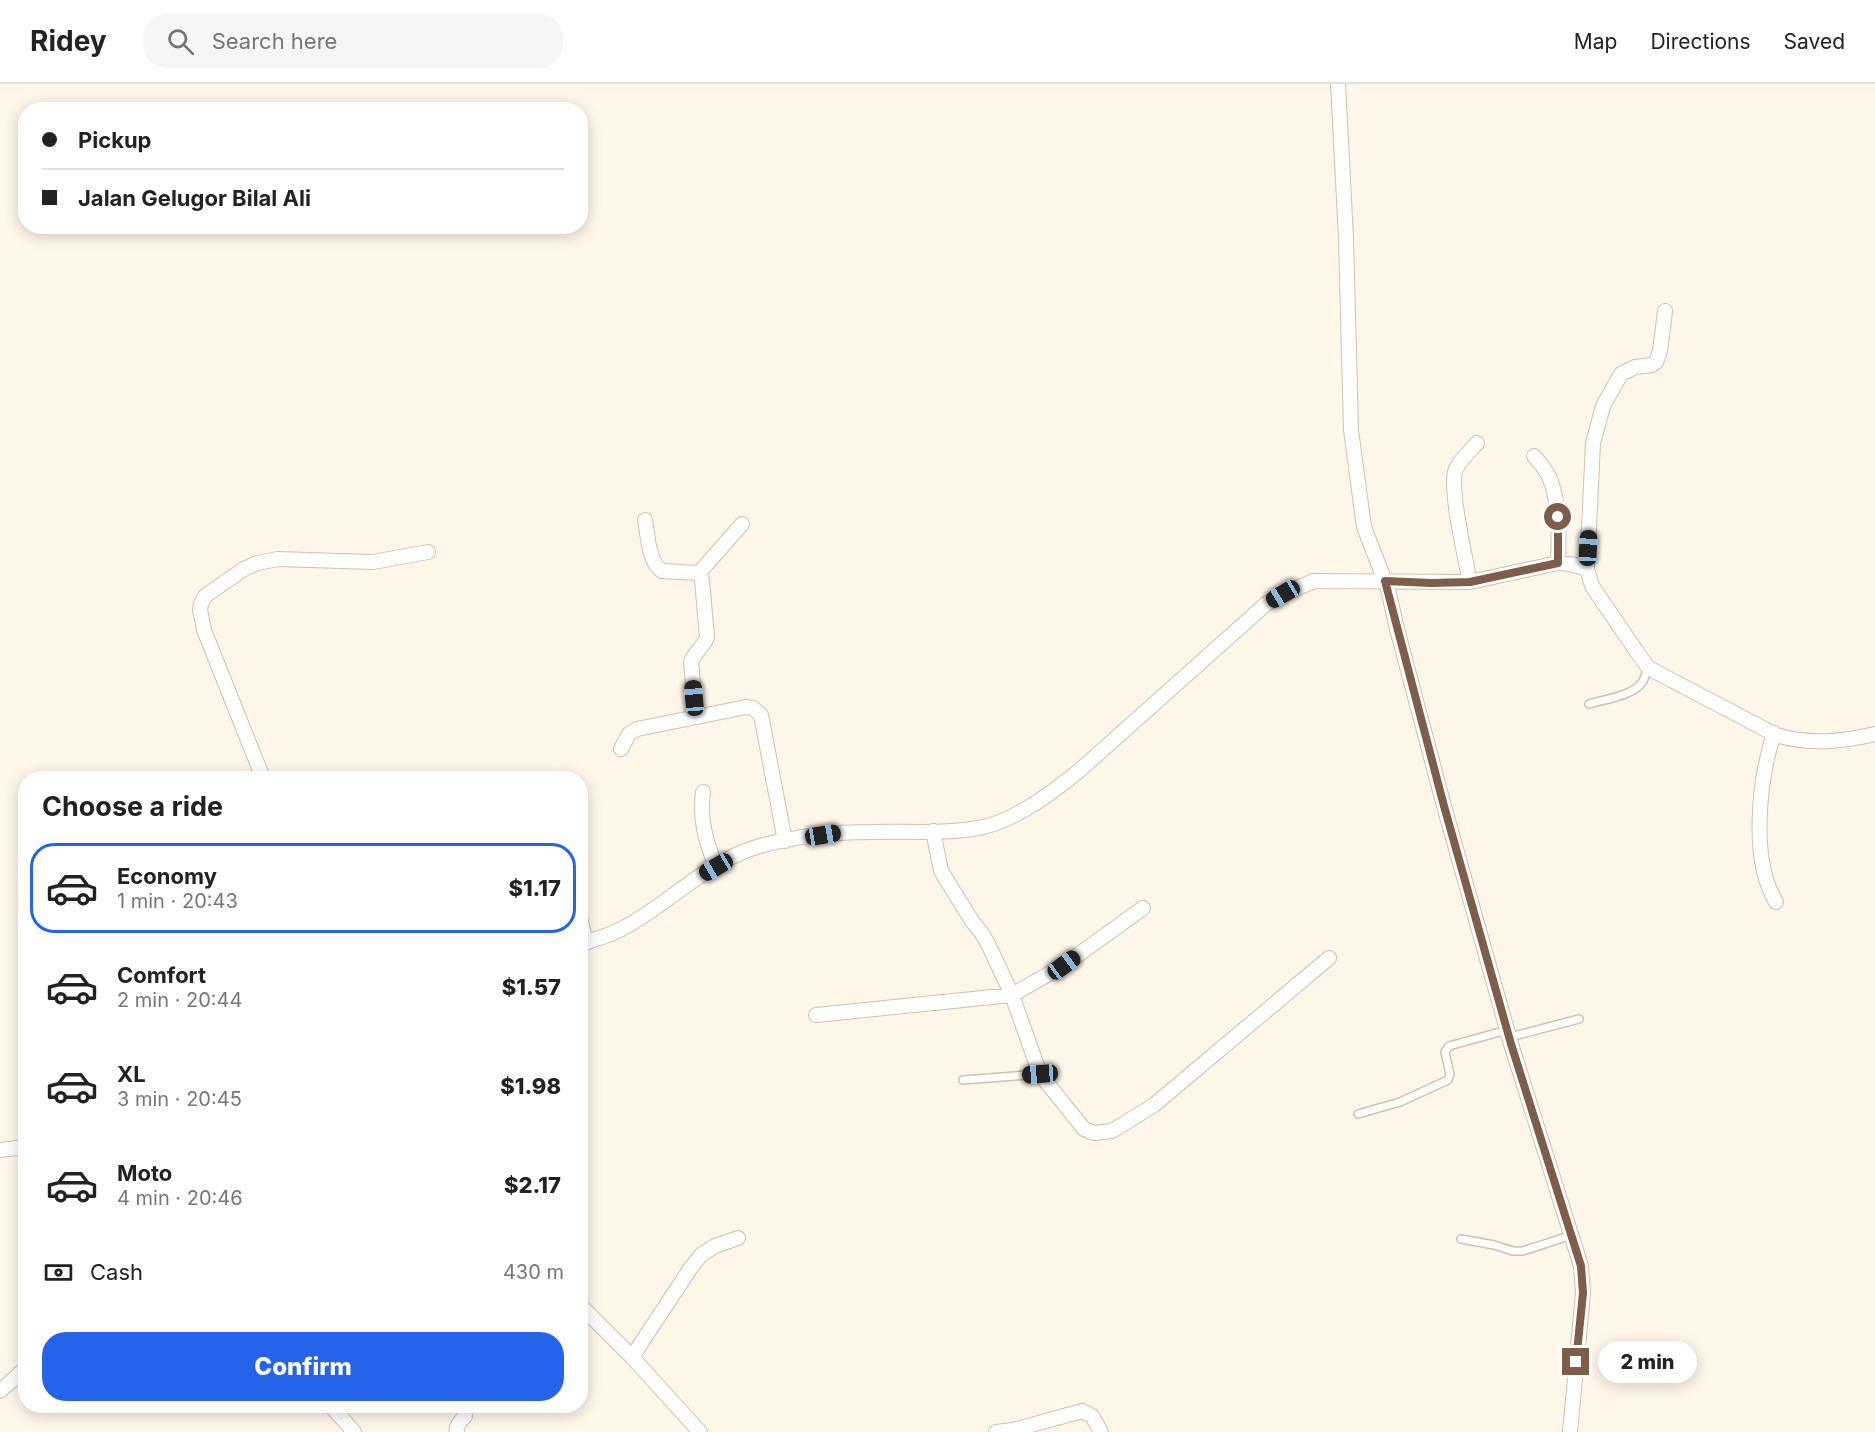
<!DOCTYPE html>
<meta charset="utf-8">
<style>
:root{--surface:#fff;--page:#f6f6f6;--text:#222;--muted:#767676;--line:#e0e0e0;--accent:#2563eb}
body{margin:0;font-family:Inter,sans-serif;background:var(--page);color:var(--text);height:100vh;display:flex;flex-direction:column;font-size:22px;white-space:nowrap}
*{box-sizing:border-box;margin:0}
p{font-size:20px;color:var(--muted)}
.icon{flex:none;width:33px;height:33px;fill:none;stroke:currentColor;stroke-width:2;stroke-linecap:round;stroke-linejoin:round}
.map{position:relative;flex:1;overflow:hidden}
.panel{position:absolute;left:18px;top:687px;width:570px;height:642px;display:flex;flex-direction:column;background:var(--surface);border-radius:24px;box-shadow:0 3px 15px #0003}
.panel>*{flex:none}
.guide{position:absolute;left:18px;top:18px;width:570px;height:132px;border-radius:24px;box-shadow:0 3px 15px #0003;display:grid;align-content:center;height:132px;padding:0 24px;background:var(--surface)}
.end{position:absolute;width:27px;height:27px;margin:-14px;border:8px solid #7e5d49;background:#fff;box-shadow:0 0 0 3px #fff}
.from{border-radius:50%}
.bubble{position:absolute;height:42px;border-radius:21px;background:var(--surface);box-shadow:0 3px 15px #0003;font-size:20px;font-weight:800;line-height:42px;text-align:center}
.car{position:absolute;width:18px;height:36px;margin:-18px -9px;border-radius:8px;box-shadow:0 0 4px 2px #0007;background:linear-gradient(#222 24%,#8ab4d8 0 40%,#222 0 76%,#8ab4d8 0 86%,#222 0)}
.guide b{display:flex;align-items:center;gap:21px;height:57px;font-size:22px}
.guide b+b{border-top:2px solid var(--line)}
.guide i{width:15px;height:15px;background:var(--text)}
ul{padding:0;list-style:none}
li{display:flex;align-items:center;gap:18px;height:90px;margin:0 12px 9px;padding:0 12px;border:3px solid transparent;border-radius:24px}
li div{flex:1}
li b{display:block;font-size:22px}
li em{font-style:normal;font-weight:800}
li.selected{border-color:var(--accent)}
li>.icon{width:54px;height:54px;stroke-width:1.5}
h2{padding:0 24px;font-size:27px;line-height:72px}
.pay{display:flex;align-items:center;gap:15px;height:66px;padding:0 24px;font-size:22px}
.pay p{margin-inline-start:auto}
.primary-button{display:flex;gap:12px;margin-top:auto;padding:12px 24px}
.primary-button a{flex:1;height:69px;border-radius:24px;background:var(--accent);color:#fff;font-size:24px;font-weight:800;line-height:69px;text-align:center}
header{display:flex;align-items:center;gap:36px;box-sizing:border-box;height:84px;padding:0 30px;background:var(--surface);border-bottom:2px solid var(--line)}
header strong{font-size:28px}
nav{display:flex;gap:33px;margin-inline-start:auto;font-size:21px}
.search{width:420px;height:54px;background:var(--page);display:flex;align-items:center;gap:15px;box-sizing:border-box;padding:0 21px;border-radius:24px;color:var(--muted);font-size:22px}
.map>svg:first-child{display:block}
</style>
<header>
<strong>Ridey</strong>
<div class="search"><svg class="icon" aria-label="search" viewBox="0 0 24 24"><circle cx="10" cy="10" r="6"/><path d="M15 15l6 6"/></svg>Search here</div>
<nav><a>Map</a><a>Directions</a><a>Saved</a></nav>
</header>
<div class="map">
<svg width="1875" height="1348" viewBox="0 0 1875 1348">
<rect width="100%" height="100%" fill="#fff7ea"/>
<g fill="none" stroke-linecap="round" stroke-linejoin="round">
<g stroke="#d4bfad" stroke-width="10">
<path id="service" d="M1589 620C1605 615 1634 612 1643 597 1645 593 1647 587 1648 583
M1510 953 1579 935
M963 996 1040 990
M1358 1030 1400 1018 1448 996 1450 990 1445 968 1449 962 1507 946
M1461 1155 1494 1161 1513 1167H1523L1572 1151"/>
</g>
<g stroke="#d4bfad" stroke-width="16">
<path id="minor" d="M1338 0 1346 154 1351 346 1364 443 1388 505 1397 545 1444 722 1511 960 1581 1182 1583 1209 1570 1348
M1665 227 1660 267 1656 278 1652 281 1635 283 1621 290 1603 322 1593 359 1587 485 1592 502 1639 571 1648 583 1658 589 1776 651C1809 661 1841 658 1875 650
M1534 372C1540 379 1547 387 1550 395 1560 421 1559 451 1558 479
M645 436C648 451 648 478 662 487L699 489 702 496 707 553C704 563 694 568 691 578L696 632
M699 489 742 440
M1470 498C1466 476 1448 402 1456 385 1461 375 1470 367 1477 359
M1774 649C1759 696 1750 775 1776 818
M621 665 629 650 637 645 746 623 753 624 761 631 785 757
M263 694 204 546 200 526 201 520 205 512 244 485 257 479 278 475 373 478 428 468
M703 708C699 734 706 758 716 783
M933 747 941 787 972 837 983 851 990 864 1012 911 1040 990 1084 1045 1094 1049 1112 1047 1154 1021 1329 874
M580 833 586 859
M580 860C596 855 613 851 627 842 672 817 709 776 760 762 796 752 836 748 873 748 908 747 944 750 978 744 1014 738 1053 708 1080 686L1266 520 1283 510 1314 497 1470 498 1558 479 1571 480 1587 485
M816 931 1012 911 1064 881 1143 824
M0 1066 26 1063
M580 1221 632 1273
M0 1307 26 1284
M331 1322 354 1348
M457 1348C455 1342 461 1337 465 1332
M700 1348 632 1273 690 1185 701 1171 715 1162 738 1154
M996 1348 1013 1346 1082 1327 1092 1332 1101 1348"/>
</g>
<use href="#service" stroke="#fff" stroke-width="7"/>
<use href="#minor" stroke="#fff" stroke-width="14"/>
</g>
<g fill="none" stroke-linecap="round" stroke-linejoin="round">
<path stroke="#7e5d49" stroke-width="8" d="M1558 433V479L1470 498 1431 499 1385 497 1444 722 1511 960 1581 1182 1583 1209 1576 1278"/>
</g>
</svg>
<i class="end from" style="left:1558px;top:433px"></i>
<i class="end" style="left:1576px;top:1278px"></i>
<div class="bubble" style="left:1598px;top:1257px;width:99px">2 min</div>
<i class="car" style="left:1588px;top:464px;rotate:3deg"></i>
<i class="car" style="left:1283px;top:510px;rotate:239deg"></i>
<i class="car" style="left:694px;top:614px;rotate:355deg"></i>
<i class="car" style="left:823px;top:751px;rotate:81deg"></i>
<i class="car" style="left:716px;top:783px;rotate:240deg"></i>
<i class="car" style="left:1064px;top:881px;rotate:54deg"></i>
<i class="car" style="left:1040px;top:990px;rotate:266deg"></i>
<div class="guide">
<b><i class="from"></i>Pickup</b>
<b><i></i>Jalan Gelugor Bilal Ali</b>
</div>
<section class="panel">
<h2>Choose a ride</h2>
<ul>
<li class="selected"><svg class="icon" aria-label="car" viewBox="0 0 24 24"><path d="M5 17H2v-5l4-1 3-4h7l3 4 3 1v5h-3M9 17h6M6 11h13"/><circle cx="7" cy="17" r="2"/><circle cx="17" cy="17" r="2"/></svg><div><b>Economy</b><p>1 min · 20:43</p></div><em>$1.17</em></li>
<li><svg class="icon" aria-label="car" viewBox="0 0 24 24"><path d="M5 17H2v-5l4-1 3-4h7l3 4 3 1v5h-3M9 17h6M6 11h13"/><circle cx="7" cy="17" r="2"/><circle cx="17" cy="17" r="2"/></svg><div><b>Comfort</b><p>2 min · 20:44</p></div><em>$1.57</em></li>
<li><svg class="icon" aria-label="car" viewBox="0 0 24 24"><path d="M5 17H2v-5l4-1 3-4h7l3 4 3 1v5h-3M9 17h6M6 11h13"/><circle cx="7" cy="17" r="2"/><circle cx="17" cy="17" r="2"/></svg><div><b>XL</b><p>3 min · 20:45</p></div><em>$1.98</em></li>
<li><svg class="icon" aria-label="car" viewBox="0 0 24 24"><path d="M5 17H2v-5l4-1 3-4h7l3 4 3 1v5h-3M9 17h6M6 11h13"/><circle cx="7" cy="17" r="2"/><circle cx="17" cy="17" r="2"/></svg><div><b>Moto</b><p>4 min · 20:46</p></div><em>$2.17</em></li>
</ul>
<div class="pay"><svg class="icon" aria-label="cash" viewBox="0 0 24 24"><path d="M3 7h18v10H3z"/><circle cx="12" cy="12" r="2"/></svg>Cash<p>430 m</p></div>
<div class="primary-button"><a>Confirm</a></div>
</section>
</div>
